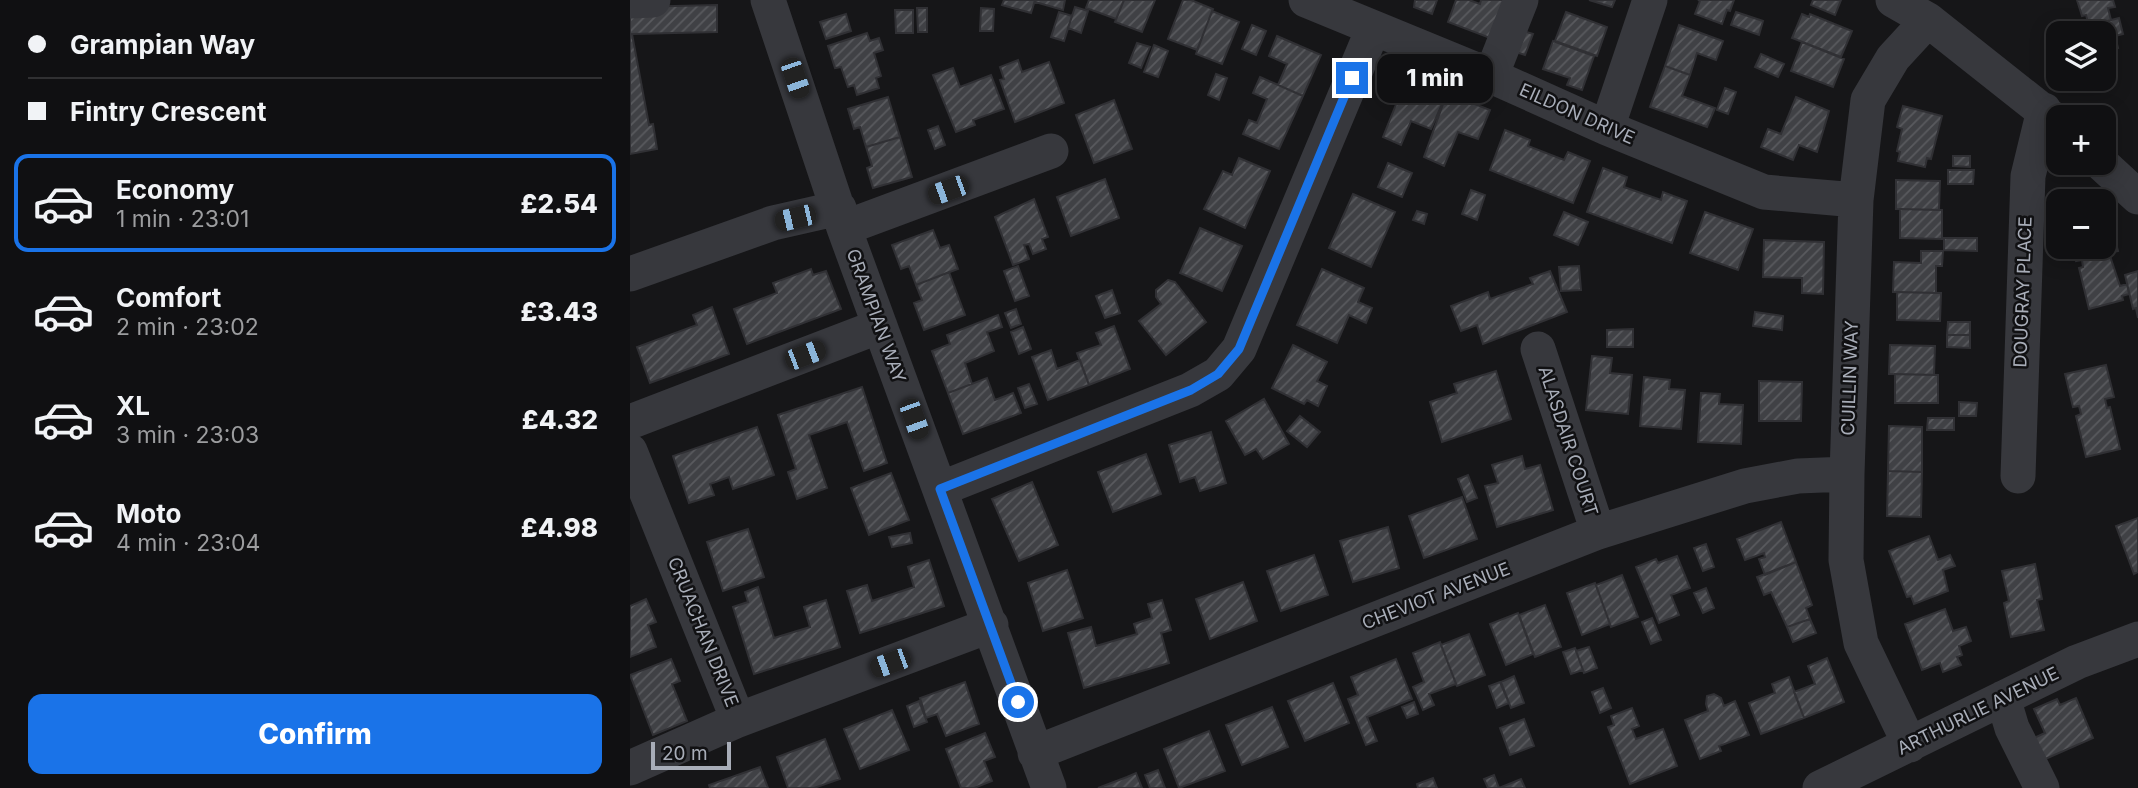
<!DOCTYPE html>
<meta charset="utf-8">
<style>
:root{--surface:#101012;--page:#19191b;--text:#f1f3f6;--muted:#9c9d9f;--line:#303032;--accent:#1a73e8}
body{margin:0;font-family:Inter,sans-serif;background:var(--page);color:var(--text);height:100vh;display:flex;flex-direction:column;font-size:26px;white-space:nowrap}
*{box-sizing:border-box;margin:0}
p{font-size:23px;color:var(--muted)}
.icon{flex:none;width:38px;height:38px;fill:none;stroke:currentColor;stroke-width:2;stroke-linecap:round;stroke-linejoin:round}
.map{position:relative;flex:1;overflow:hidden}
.side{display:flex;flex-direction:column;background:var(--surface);width:630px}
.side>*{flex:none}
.top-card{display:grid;align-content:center;height:154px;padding:0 28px;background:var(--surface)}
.buttons{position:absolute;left:1416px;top:21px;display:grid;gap:14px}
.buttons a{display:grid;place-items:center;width:70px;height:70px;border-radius:14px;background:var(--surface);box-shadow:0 4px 18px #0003,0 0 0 2px var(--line);font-size:35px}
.scale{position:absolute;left:21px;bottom:18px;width:80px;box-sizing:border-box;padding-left:7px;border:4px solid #a8adb8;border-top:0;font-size:19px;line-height:24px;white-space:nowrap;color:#a8adb8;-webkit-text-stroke:5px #111113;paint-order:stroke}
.end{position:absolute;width:32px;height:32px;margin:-16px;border:9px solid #1a73e8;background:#fff;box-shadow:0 0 0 4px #fff}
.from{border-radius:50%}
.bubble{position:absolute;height:49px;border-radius:14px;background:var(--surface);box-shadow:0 4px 18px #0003,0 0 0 2px var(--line);font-size:23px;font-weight:800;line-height:49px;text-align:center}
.car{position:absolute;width:21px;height:42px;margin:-21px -10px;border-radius:9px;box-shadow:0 0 5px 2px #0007;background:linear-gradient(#222 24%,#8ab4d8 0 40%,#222 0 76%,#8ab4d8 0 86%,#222 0)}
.top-card b{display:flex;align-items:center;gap:24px;height:66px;font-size:26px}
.top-card b+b{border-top:2px solid var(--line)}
.top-card i{width:18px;height:18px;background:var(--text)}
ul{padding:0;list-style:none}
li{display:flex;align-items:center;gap:21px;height:98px;margin:0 14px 10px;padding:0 14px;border:4px solid transparent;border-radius:14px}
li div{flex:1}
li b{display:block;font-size:26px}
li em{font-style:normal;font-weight:800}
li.active{border-color:var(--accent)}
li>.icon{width:63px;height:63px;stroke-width:1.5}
.cta{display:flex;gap:14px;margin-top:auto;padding:14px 28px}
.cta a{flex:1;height:80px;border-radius:14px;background:var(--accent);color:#fff;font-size:28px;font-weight:800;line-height:80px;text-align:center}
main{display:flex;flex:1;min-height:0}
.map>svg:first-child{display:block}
</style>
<main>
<section class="side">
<div class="top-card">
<b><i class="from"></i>Grampian Way</b>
<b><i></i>Fintry Crescent</b>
</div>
<ul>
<li class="active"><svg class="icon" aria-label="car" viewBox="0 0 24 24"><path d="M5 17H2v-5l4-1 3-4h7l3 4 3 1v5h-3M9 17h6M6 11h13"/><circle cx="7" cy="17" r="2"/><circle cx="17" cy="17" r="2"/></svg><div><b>Economy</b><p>1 min · 23:01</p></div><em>£2.54</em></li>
<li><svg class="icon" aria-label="car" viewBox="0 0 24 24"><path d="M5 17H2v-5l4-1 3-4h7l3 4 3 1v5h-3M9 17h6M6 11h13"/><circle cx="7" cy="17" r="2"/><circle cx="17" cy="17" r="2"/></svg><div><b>Comfort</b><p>2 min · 23:02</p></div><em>£3.43</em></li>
<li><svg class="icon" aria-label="car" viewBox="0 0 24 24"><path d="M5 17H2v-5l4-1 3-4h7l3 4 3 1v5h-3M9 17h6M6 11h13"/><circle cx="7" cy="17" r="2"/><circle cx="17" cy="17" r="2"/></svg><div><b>XL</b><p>3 min · 23:03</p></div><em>£4.32</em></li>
<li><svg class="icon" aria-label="car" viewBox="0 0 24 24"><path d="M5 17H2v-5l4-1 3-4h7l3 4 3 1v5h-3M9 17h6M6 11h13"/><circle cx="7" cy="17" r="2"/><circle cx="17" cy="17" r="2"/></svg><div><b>Moto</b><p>4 min · 23:04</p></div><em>£4.98</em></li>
</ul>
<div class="cta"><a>Confirm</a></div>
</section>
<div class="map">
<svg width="1508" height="788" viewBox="0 0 1508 788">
<defs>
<pattern id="building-hatch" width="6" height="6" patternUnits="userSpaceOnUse" patternTransform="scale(1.75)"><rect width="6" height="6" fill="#404145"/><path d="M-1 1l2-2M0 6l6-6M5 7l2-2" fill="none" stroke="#595a5e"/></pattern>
</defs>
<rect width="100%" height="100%" fill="#161618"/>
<path fill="url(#building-hatch)" stroke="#303034" stroke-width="2" d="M374 0H405L401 13 372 5Z
M405 0H435L433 10 405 2Z
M459 0H494L486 19 456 8Z
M494 0H525L512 32 485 22Z
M553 0H561L583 9 567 50 538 39Z
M785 0H807L802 14 784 7Z
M826 0H839L850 4 851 0H874L860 38 818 22Z
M959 0H985L982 7Z
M1068 0H1104L1100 11 1097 10 1092 24 1065 14 1070 1Z
M1183 0H1211L1205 15 1181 5Z
M1447 0H1483L1485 7 1478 8 1481 20 1459 26 1456 15 1452 16Z
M87 5V32L2 34 19 125 23 124 27 149 0 154V7Z
M445 7 458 11 451 33 438 28Z
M287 8H297V32H288Z
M351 8 364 9 363 31H350Z
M265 10H283V33H266Z
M582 11 609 22 592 64 566 54Z
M429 12 442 16 434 41 421 37Z
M936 12 977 27 967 56 925 41Z
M1106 12 1133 21 1129 35 1101 25Z
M216 14 221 31 196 39 190 22Z
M1172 14 1179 17 1180 14 1222 31 1211 57 1162 38Z
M1489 18 1493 34 1485 36 1488 48 1474 51V33H1455L1454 27Z
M622 25 636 31 626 55 612 49Z
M1049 25 1093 41 1086 60 1067 53 1060 75 1035 66Z
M890 30 903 34 895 55 883 51Z
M237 33 240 41 249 38 253 50 244 53 251 76 246 78 249 88 227 95 224 85 218 87 211 67 205 68 198 46Z
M647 36 691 55 673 96 648 85 657 64 639 56Z
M923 41 964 56 952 90 937 85 940 78 913 69Z
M1172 42 1214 59 1203 87 1161 71Z
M507 43 520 47 511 68 499 63Z
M524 45 538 51 528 77 514 72Z
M1131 54 1154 64 1148 77 1125 67Z
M388 60 392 72 419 62 434 103 385 122 370 80 374 79 370 67Z
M1035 66 1060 75 1052 96 1085 108 1077 127 1020 107Z
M323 68 330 87 361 75 374 109 343 120 345 125 326 132 303 75Z
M586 74 597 78 589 100 578 95Z
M630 77 673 96 649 149 613 134 619 120 627 123 637 99 623 93Z
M777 77 817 93 801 129 781 121 771 145 753 137Z
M1095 88 1106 92 1098 114 1087 110Z
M817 93 860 110 848 139 828 132 814 166 794 157Z
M258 97 270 137 236 147 230 127 224 129 218 109Z
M1166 97 1199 111 1187 152 1169 145 1163 160 1131 147 1138 129 1151 134Z
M484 100 502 149 464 163 446 115Z
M1273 106 1312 116 1301 159 1297 158 1295 167 1268 161 1270 152 1267 151 1272 129 1267 127Z
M308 126 315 145 305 149 298 130Z
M875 130 900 140 898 146 934 160 938 152 960 161 943 203 860 170Z
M270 137 282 177 243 188 237 168 242 166 236 147Z
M1323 156H1340V167L1323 166Z
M609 158 640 171 615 228 574 209 593 171 602 175Z
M758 163 782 173 772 197 748 187Z
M973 168 997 177 994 187 1031 200 1033 192 1057 201 1042 243 957 212Z
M1318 170H1344L1343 184H1318Z
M475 179 489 218 441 236 427 197Z
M1266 180 1310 181 1309 210 1266 209Z
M841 190 855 195 847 220 832 214Z
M723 194 765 212 741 267 699 248Z
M404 199 418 237 412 239 416 249 403 254 399 244 394 245 399 259 383 265 365 217Z
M1270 209 1312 210V239L1270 238Z
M787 211 797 214 794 224 783 220Z
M934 212 958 222 948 245 924 235Z
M1075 212 1123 229 1108 270 1060 253Z
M1479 217 1488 251 1479 253 1490 286 1497 284 1499 294 1492 296 1493 300 1459 309 1449 268 1453 267 1452 260 1446 261 1443 247H1474V218Z
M570 228 612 246 592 291 550 273Z
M303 230 310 248 319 245 328 269 286 285 279 266 271 269 262 245Z
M1314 238H1347V251L1314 250Z
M1134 240 1194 242 1193 294 1172 293V278L1133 277Z
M1291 251H1313L1312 266H1306V293L1263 292 1264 262 1291 263Z
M388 266 399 296 385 301 374 271Z
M949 266 951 290 931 291 929 267Z
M181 269 183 275 196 271 211 309 117 344 104 309 147 293 143 283Z
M692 269 734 288 728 302 742 308 736 323 719 315 707 343 667 325Z
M920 271 937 312 853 344 847 325 831 331 821 306 858 292 860 299 903 284 900 278Z
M1508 271V318L1506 308 1503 309 1495 275Z
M319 272 335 315 294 330 284 303 292 300 286 285Z
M538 280 545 282 576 322 536 355 509 321 531 304 526 297V290Z
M482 290 490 313 475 318 466 296Z
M1267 292 1311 293 1310 321 1267 320Z
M82 307 99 354 20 383 7 347 67 325 63 315Z
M386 309 391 324 381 328 375 313Z
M1125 312 1153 316 1152 330 1123 326Z
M368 315 372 327 357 332 364 351 335 363 342 384 318 393 302 351 320 344 317 335Z
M1318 322H1340V335H1317Z
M484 326 500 369 459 385 447 353 471 345 466 333Z
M393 327 401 349 389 354 381 332Z
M1003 329V347H977V330Z
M1317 335H1340V348L1317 347Z
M663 345 697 362 687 381 697 386 688 406 677 400 674 404 642 388Z
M1260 345 1305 346 1304 375 1259 374Z
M421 350 427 369 450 360 459 385 418 400 402 357Z
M962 356 982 358 980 373 1002 375 998 414 956 410Z
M1476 365 1484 397 1475 399 1477 408 1480 407 1490 449 1456 457 1446 416 1451 414 1449 406 1443 407 1435 374Z
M866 371 881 419 812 442 800 402 827 393 824 384Z
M1265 374 1308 375V403H1265Z
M1014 377 1040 380 1039 389 1055 390 1051 429 1010 426Z
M357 378 365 400 383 393 391 413 333 434 318 393Z
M1129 381 1172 382 1171 421H1129Z
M399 384 407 404 395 408 388 388Z
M232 387 257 463 234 471 217 422 179 435 197 488 167 499 158 472 166 469 148 415Z
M1071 393 1090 394 1089 404 1113 405 1111 444 1068 442Z
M634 399 659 444 633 459 626 449 615 455 596 421Z
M1329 402 1347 403 1346 416H1329Z
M670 416 690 432 677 447 657 431Z
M1298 418H1324V430H1297Z
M1259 426 1292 427V472L1258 471Z
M127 427 144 475 103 489 99 477 80 484 84 495 59 503 43 456Z
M581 432 596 483 570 491 565 477 550 482 539 445Z
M516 454 531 494 483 512 468 472Z
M892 456 895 469 910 465 923 510 867 527 855 486 868 483 862 465Z
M1258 471 1292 472 1291 517 1257 516Z
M261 473 279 520 239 535 221 488Z
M838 475 847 498 837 502 828 479Z
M402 482 428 545 389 561 362 499Z
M832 497 847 539 794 558 779 516Z
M1508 518V572L1504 574 1486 526Z
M1151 522 1166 562 1135 575 1129 559 1135 557 1134 553 1115 560 1107 539Z
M758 527 769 568 723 582 710 541Z
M118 529 134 577 93 591 77 542Z
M280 533 282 543 262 547 259 537Z
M1299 536 1308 560 1320 555 1325 566 1313 570 1318 591 1284 604 1281 596 1277 597 1259 551Z
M1076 544 1084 567 1073 571 1064 548Z
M684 555 698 595 651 611 637 571Z
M1047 556 1060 588 1041 595 1049 615 1029 623 1006 567 1026 559 1028 563Z
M299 560 314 606 230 633 217 591 237 585 242 601 284 587 278 567Z
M1166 562 1182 605 1176 608 1180 619 1157 627 1141 592 1134 595 1127 577Z
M1405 564 1412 599 1407 600 1414 630 1381 637 1374 603 1379 601 1372 571Z
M437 570 453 618 413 631 398 583Z
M992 575 1008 617 981 627 966 585Z
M613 582 627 621 580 639 566 599Z
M965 583 980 624 952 635 937 593Z
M128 587 144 638 180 627 174 607 196 600 210 647 124 674 103 607 118 602 115 592Z
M1076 588 1084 608 1073 613 1064 593Z
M16 599 26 622 18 625 26 647 0 657V606Z
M532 600 541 630 531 633 539 663 454 688 438 633 461 627 466 646 507 634 504 624 522 618 518 604Z
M915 605 931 647 905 657 889 615Z
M1315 609 1323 631 1336 627 1341 641 1329 646 1332 655 1327 657 1331 665 1313 672 1310 663 1292 670 1275 624Z
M888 613 903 654 876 665 860 624Z
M1022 618 1031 640 1021 644 1012 622Z
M1180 619 1186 633 1163 642 1157 627Z
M839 634 855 675 827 686 811 645Z
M810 642 826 684 799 694 804 705 793 710 783 687 794 682 783 653Z
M959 647 967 668 954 673 946 651Z
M945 648 953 670 941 674 933 652Z
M1197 658 1214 702 1174 718 1164 692 1185 684 1178 666Z
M41 659 50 681 42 684 57 721 23 735 0 675Z
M766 659 782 699 737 717 747 741 736 745 718 699 728 695 721 677Z
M884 676 894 703 881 708 871 682Z
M1159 677 1174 718 1131 734 1119 703 1145 693 1142 684Z
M335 682 349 724 316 736 307 714 296 718 290 698Z
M870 682 879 703 867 708 859 686Z
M703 683 719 723 675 741 658 701Z
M973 688 981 708 970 713 962 692Z
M1084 694 1091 698 1094 706 1105 701 1119 735 1089 746 1091 751 1070 759 1055 720 1078 711 1076 704 1077 696Z
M1446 698 1463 738 1404 764 1395 742 1415 733 1404 709 1427 699 1430 705Z
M289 701 297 722 284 727 277 706Z
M784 702 788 714 777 718 772 707Z
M642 707 658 747 612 765 596 725Z
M1002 708 1009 726 1002 729 1006 739 1033 729 1047 766 1000 784 978 727 984 725 981 716Z
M262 710 279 750 230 769 214 729Z
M894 719 904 746 880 755 870 728Z
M579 731 595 771 549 788 534 749Z
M355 733 365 757 354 761 362 781 344 788H331L316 749Z
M195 739 210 779 184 788H158L147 757Z
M130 767 138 788H80L79 785Z
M528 770 535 788H520L515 775Z
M506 773 512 788H468L497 777Z
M864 775 869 788 891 779 895 788H858L854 779Z
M803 778 807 788H788L787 784Z"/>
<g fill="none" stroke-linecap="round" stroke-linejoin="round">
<path stroke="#37383d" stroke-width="35" d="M138 0 214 228 419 788
M676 0 861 76 977 128 1134 192 1226 200
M1263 0 1298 20 1428 123
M0 1 23 0
M861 76 891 0
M977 128 1020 0
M1471 163 1508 197
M214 228 421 151
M0 274 143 223 209 208
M908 349 968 532
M0 422 250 326
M0 451 108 720 361 625
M1388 476 1398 176 1414 110
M310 489 560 390 588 374 609 349 743 29
M1373 698 1382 728 1412 788
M1280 745 1231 643 1216 560 1217 474 1226 200 1238 100 1263 58 1298 20
M405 753 968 532 1115 486 1168 476 1217 474
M0 768 108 720
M1190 788 1447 662 1508 639"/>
</g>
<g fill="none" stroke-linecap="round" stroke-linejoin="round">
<path stroke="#1a73e8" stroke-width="9" d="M388 702 310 489 561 390 588 374 609 349 722 78"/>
</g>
<g text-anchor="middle" stroke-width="5" stroke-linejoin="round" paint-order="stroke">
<g font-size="18" fill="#a8adb8" stroke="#111113">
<text transform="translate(947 114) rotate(24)" y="6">EILDON DRIVE</text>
<text transform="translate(1393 292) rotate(-88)" y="6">DOUGRAY PLACE</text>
<text transform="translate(246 316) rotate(70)" y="6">GRAMPIAN WAY</text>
<text transform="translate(1220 378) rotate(-88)" y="6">CUILLIN WAY</text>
<text transform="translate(938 441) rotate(72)" y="6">ALASDAIR COURT</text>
<text transform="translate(806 596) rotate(-21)" y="6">CHEVIOT AVENUE</text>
<text transform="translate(73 632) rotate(68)" y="6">CRUACHAN DRIVE</text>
<text transform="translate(1348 711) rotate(-26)" y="6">ARTHURLIE AVENUE</text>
</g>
</g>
</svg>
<div class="buttons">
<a><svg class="icon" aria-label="layers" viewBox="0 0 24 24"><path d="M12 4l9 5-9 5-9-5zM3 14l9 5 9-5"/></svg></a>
<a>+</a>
<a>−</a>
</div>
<div class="scale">20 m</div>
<i class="end from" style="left:388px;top:702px"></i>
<i class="end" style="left:722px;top:78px"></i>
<div class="bubble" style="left:747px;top:54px;width:116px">1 min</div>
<i class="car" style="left:165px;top:78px;rotate:161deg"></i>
<i class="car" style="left:318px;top:190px;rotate:250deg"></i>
<i class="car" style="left:165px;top:218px;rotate:257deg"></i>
<i class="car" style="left:175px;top:355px;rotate:69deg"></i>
<i class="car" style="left:284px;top:419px;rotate:160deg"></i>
<i class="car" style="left:260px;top:663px;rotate:250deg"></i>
</div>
</main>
